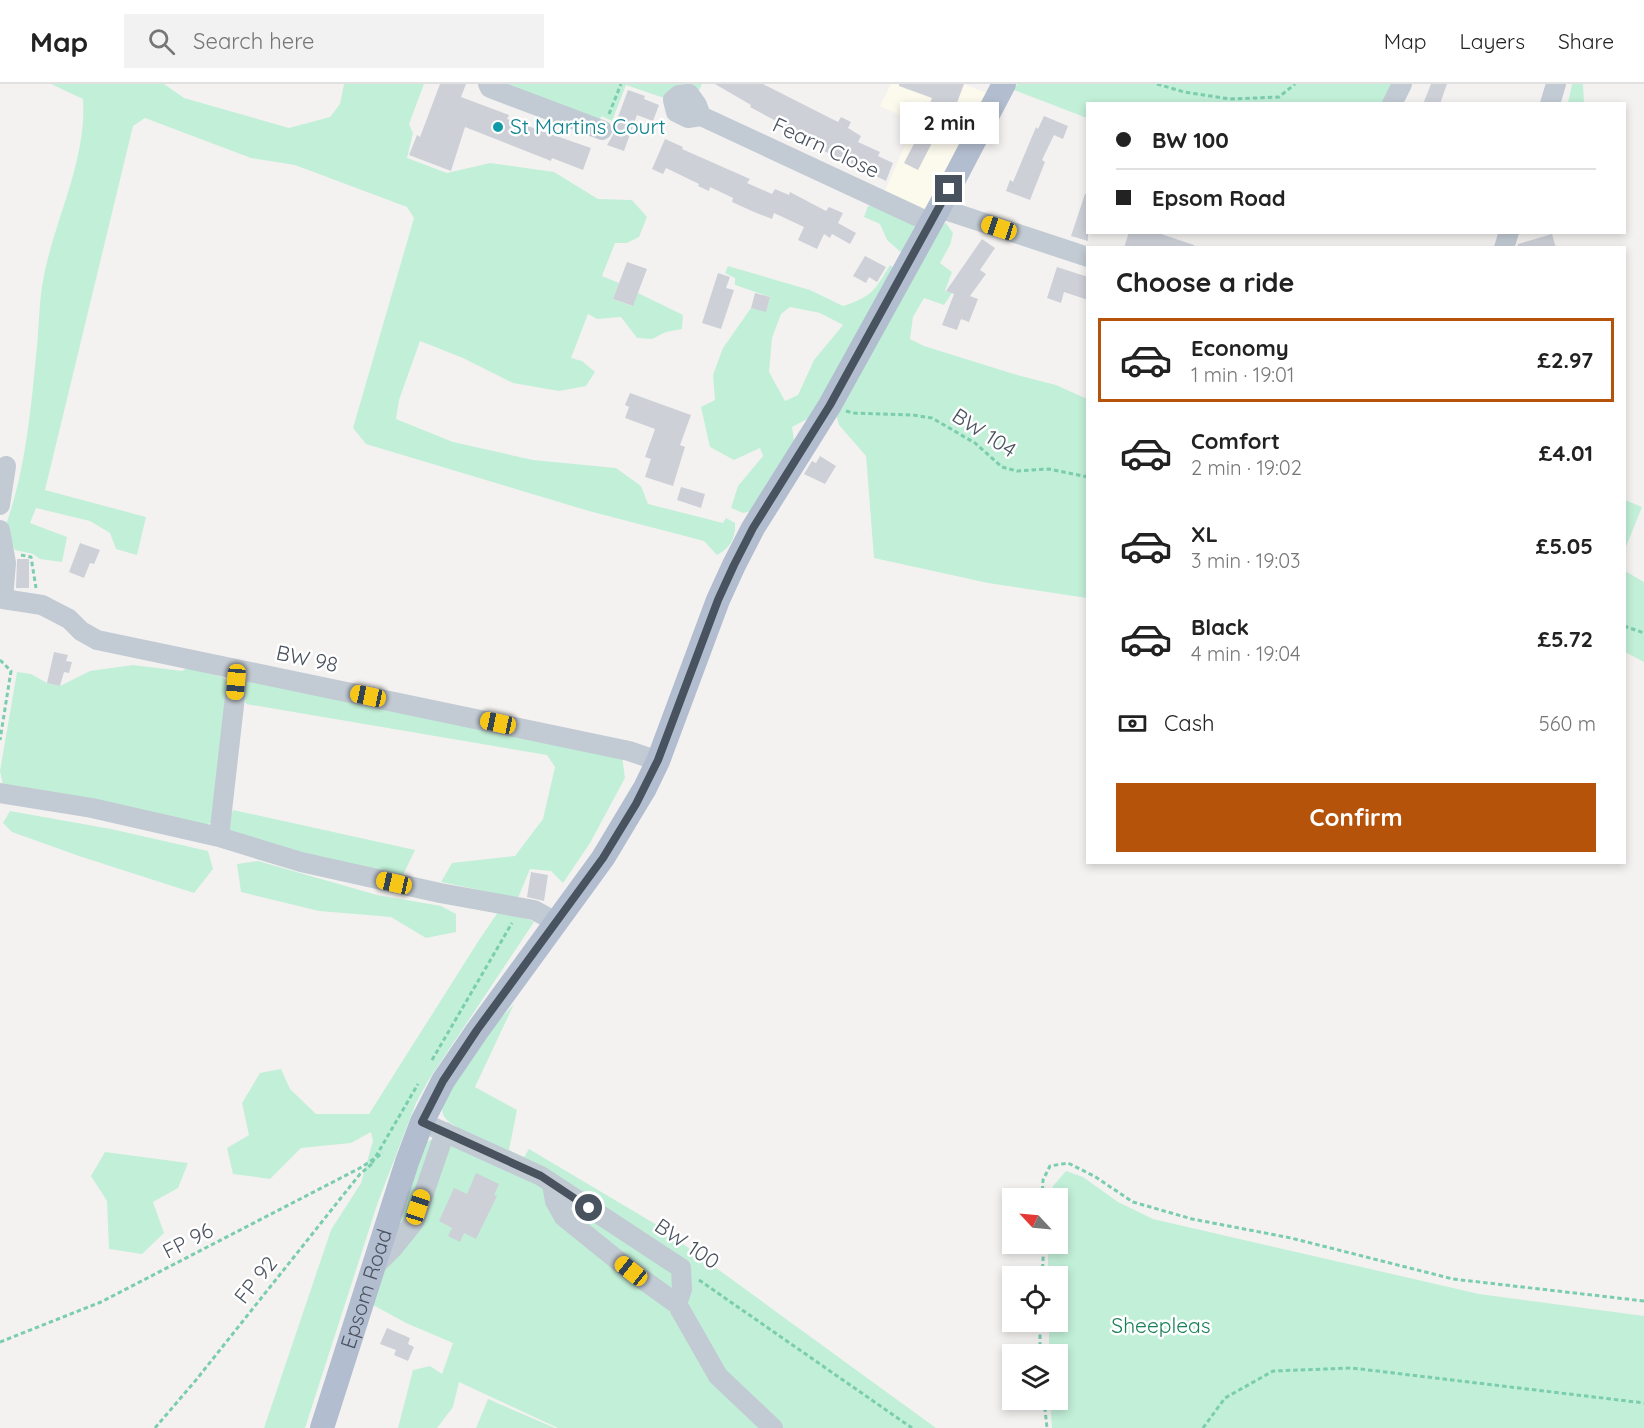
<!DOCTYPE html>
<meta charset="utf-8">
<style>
:root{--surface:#fff;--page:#f2f2f2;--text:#222;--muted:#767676;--line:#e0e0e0;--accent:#b45309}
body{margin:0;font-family:Quicksand,sans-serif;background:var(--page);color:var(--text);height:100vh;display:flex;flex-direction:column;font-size:22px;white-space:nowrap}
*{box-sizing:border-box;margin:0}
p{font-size:20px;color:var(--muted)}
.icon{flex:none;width:33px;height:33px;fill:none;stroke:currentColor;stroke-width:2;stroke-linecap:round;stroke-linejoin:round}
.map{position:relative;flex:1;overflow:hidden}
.panel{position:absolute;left:1086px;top:162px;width:540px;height:618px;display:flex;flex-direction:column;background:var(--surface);border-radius:0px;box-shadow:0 3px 9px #0003}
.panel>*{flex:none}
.guide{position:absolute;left:1086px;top:18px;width:540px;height:132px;border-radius:0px;box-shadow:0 3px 9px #0003;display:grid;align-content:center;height:132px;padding:0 30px;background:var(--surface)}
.needle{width:39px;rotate:296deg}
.controls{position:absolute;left:1002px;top:1104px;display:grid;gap:12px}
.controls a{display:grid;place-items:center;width:66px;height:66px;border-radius:0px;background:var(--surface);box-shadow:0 3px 9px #0003;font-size:30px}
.end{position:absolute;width:27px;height:27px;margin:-14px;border:8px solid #49525f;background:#fff;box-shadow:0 0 0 3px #fff}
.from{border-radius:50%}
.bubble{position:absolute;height:42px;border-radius:0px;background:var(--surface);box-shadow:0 3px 9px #0003;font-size:20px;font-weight:700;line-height:42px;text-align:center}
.car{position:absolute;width:18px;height:36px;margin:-18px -9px;border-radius:8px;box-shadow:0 0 4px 2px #0007;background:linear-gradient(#f5c518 24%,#345 0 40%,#f5c518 0 76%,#345 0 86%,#f5c518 0)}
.guide b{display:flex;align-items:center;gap:21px;height:57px;font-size:22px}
.guide b+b{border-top:2px solid var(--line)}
.guide i{width:15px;height:15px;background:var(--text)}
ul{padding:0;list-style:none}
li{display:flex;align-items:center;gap:18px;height:84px;margin:0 12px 9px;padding:0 18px;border:3px solid transparent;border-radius:0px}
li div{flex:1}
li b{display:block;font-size:22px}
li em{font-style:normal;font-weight:700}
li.current{border-color:var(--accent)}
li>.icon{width:54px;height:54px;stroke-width:1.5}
h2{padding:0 30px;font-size:27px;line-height:72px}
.pay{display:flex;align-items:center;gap:15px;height:66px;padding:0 30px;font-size:22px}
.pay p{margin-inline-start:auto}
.button{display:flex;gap:12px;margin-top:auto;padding:12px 30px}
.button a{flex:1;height:69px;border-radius:0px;background:var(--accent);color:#fff;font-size:24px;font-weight:700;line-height:69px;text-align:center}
header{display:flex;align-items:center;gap:36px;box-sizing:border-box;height:84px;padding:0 30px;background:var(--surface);border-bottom:2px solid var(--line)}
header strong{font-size:28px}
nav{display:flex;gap:33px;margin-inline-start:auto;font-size:21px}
.search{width:420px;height:54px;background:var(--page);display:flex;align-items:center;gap:15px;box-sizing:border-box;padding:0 21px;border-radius:0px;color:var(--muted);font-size:22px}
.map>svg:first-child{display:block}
</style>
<header>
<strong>Map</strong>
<div class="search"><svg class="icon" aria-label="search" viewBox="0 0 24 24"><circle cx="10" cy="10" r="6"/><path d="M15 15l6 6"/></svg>Search here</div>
<nav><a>Map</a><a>Layers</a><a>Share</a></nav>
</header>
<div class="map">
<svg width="1644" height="1344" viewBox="0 0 1644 1344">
<rect width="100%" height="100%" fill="#f4f2f1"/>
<path fill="#fcf9ed" d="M891 0H963L987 9 928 131 884 109 915 38 880 22Z"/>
<path fill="#c2efd8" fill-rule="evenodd" d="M51 0H164L184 14 289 44 330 33 340 20 344 0H424L409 40 413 49 407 74 447 89 490 79 554 88 598 115 632 116 647 133 639 153 627 159H615L602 192 619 199 613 215 632 222 638 209 683 231 682 245 666 248 652 255 637 254 621 233 597 235 588 230 571 274 582 277 595 288 586 302 559 307 513 299 463 274 420 257 399 316 396 335 453 358 533 376 616 384 641 402 648 420 723 439 726 434 735 439C736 454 730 464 717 471L704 457 589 427 366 360 353 344 414 134 407 123 295 81 251 74 145 34 133 42 45 406 146 433 137 471 116 465 110 449 90 437 36 424 30 439 67 453 62 478 40 475 33 470 15 466 4 446C26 388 31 323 37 262 39 242 39 222 42 202 52 140 87 79 83 15Z
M500 0H702L697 10 667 15 626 1 612 37 602 32 597 38Z
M1017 0H1400L1390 19 1088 20 1087 34 1014 6Z
M1572 0H1583L1584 19H1568Z
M882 121 913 136 916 149 903 170 887 156 880 140 864 133 868 122Z
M946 139 953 149 950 161 940 179 952 188 945 207 952 209 944 221 924 214 913 233 910 255 924 262 1017 291 1056 301 1087 315V514L988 499 874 474 866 372 839 341 836 330 937 143Z
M890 181 895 185 813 332 792 343 794 357 751 427 743 429 731 424 738 402 763 372 760 364 734 376 710 363 701 323 715 316 713 291 723 264 751 224 766 227 770 213 735 201V194L725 189 728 182 810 206 843 222C873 212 875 206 890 181ZM790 223 820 229 843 241 814 276 798 311 785 317 769 288 772 254 781 230Z
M1625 416 1642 423 1625 465Z
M1625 487 1644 498V578L1625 568Z
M133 581 182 587 187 584 223 593 228 600 211 739 200 742 3 701 0 687 17 588 31 590 47 599 60 602 90 587Z
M246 595 622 672 625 694 590 759 563 799 551 787 530 785 518 814 441 798 452 779 515 772 543 735 555 683 547 671 246 620 243 605Z
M233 726 415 766 402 793 322 776 226 745Z
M10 727 111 745 208 767 213 785 194 809 79 772 12 748 3 739Z
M258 777 377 811 441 822 456 830V848L426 854 391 833 319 827 241 808 237 780Z
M499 827 524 832 534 838 428 997 416 1019 378 1118 305 1344H264L331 1146 361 1099 373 1057 371 1048 351 1059 301 1064 270 1095 233 1090 227 1064 249 1051 242 1019 260 989 281 985 290 1005 316 1030H369L481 853Z
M514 920 475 1003 517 1026 509 1066 524 1073 529 1065 657 1141 936 1344H558L459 1298 453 1323 437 1344H398L413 1286 430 1282 442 1290 453 1259 406 1239 373 1221 390 1164 426 1058 433 1055 441 1076 457 1043C445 1036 440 1032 443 1017L484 953Z
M105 1068 188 1079 178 1104 153 1118 164 1149 142 1170 109 1165 107 1117 91 1092Z
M1066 1087 1083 1093 1118 1118 1153 1135 1479 1210 1644 1232V1344H1052L1050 1316H1058V1270H1049V1238H1058V1192H1048V1160H1058V1114H1052L1053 1102Z
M488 1315 555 1344H476Z"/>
<path fill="#cdd0d7" d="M440 0H466L461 13 509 31 507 35 591 64 583 86 552 74 551 77 465 43 451 87 409 71 417 51 420 53Z
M715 0H763L838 38 841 33 851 38 848 44 861 52 858 58 880 68 878 72 893 79 886 97 822 66 824 63 750 23 751 21Z
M899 0H964L955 24 946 21 937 49 918 86 904 79 919 50 932 14 899 2Z
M1431 0H1447L1440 20H1423Z
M628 6 645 12 644 15 659 21 653 37 637 31 624 67 607 61 613 51 614 44Z
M1044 32 1068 42 1063 55 1054 51 1042 76 1045 78 1030 116 1006 107 1010 96 1013 98 1036 43 1038 45Z
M665 55 683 63 682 65 750 95 747 99 772 110 775 105 789 111 790 108 826 127 829 123 843 129 838 139 856 149 850 160 832 150 830 154 824 150 817 165 798 156 804 143 774 129 772 135 754 128 732 118 733 114 710 103 709 107 698 102 699 100 666 84 663 90 652 85Z
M1085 110H1088V157L1071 152Z
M1129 148H1155L1194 161V164H1124Z
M1552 150 1556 164H1517L1518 160Z
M982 155 995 164 980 186 986 190 970 212 978 215 969 238 961 235 957 246 942 241 954 210 946 207Z
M865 172 886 183 877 198 869 193 866 199 853 192Z
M627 178 647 185 633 222 613 215Z
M1057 183 1088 193V216L1064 208 1061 219 1047 214Z
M718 189 730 193 726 204 734 206 721 245 702 239Z
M755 209 770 213 766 228 751 224Z
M630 309 691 331 680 361 685 363 673 402 645 393 651 375 645 373 655 345 625 334 629 323 625 321Z
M820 372 836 382 825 400 804 390 812 377 816 379Z
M681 403 705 410 701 424 677 416Z
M80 459 100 466 94 480 90 479 84 494 69 488Z
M17 475H29V504H16Z
M54 568 68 571 66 577 72 578 69 589 64 588 60 602 47 599Z
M531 788 548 791 544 817 527 813Z
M476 1089 499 1100 494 1111 497 1112 476 1155 464 1149 460 1158 448 1152 452 1144 439 1137 454 1104 467 1110Z
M387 1244 410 1254 408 1260 414 1263 408 1277 394 1271 396 1266 380 1260Z"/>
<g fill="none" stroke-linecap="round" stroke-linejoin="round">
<path stroke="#7acdad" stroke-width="3" stroke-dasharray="4.5 3" stroke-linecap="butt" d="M1157 0 1184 8 1230 15 1279 13 1295 0
M609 30 621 0
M846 327 854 329 913 331 932 334 975 359 1002 383 1017 387 1049 385 1088 393
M21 471 31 473 36 504
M1624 542 1644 549
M0 576 11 587 0 656
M432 976 512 839
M372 1079 418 1000
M1042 1114 1043 1096 1050 1082 1068 1079 1094 1092 1133 1118 1192 1135 1291 1154 1453 1195 1644 1217
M1042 1192 1044 1160
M699 1196 912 1344
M0 1258 101 1218 360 1084 383 1069
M1040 1270V1238
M1044 1316 1047 1344
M155 1344 196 1296 360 1090 373 1079
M1203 1344 1225 1314 1273 1287 1352 1284 1644 1319"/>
<path stroke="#c2cad3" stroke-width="20" d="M488 0 490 4 602 46
M1392 20 1402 0
M1550 20 1556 0
M701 32 697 21 689 10 679 11 673 16 676 28 688 34 701 32 931 139
M939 124 1088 173
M1504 164 1509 148
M0 421 6 382
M0 446 6 479 3 515 42 521 69 535 81 547 97 556 629 667 658 677
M0 709 92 724 219 753 301 778 440 809 534 826 556 838
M219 753 238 586
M422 1038 541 1092 681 1184 682 1205 677 1220 718 1292 773 1344
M552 1100 555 1117 564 1133 631 1187 677 1220
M373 1184 393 1164 414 1138 445 1048"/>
<path stroke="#b2bdcf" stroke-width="24" id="s1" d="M322 1344 407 1078 422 1038 443 997 477 947 603 774 645 704 658 677 718 516 734 481 753 444 830 321 939 124 1004 0"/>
</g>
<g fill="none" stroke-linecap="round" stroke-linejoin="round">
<path stroke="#49525f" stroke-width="8" d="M589 1124 541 1092 422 1038 443 997 477 946 603 774 636 720 658 676 718 516 734 481 753 444 830 321 949 105"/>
</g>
<circle fill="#0f9aa8" stroke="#fff" stroke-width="2" cx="498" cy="43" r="6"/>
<g text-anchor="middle" stroke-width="5" stroke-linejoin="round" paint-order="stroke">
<g font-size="21" fill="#0d838f" stroke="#fff" text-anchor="start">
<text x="510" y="50">St Martins Court</text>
</g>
<g font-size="21" fill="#49525f" stroke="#fff">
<text transform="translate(826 64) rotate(25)" y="7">Fearn Close</text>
<text transform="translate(984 349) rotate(33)" y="7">BW 104</text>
<text transform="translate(307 575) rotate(12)" y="7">BW 98</text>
<text transform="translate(188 1157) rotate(-27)" y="7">FP 96</text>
<text transform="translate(687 1160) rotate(34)" y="7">BW 100</text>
<text transform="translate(256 1196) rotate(-51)" y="7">FP 92</text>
<text dy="7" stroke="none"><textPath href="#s1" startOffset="146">Epsom Road</textPath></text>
</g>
<g font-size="21" fill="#198158" stroke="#fff">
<text x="1161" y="1249">Sheepleas</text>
</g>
</g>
</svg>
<div class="controls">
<a><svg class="needle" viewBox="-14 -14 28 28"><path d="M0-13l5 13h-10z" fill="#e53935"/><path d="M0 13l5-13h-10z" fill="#767676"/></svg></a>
<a><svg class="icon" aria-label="locate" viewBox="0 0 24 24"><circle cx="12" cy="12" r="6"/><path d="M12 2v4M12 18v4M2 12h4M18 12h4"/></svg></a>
<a><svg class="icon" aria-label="layers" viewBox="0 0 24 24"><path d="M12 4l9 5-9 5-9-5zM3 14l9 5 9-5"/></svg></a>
</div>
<i class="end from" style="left:589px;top:1124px"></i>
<i class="end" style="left:949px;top:105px"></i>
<div class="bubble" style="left:900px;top:18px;width:99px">2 min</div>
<i class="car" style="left:999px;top:144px;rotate:288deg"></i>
<i class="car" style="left:236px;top:598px;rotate:185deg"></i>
<i class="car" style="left:368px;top:612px;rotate:282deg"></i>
<i class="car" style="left:498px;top:639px;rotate:282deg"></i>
<i class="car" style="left:394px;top:799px;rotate:283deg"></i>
<i class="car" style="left:418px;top:1123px;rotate:18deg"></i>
<i class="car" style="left:631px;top:1187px;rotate:309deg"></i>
<div class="guide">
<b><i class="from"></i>BW 100</b>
<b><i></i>Epsom Road</b>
</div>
<section class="panel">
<h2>Choose a ride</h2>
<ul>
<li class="current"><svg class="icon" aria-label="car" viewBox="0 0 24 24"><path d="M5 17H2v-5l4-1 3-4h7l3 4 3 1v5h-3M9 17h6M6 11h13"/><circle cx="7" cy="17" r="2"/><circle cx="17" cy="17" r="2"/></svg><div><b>Economy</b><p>1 min · 19:01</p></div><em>£2.97</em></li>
<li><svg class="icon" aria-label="car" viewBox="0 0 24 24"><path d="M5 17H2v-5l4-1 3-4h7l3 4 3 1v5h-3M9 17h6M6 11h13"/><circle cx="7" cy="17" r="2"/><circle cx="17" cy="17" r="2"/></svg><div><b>Comfort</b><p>2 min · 19:02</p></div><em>£4.01</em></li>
<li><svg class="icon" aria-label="car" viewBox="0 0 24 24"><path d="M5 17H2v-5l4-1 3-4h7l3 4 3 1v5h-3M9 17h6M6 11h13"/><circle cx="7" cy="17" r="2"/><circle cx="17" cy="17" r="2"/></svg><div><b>XL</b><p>3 min · 19:03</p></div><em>£5.05</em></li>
<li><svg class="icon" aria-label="car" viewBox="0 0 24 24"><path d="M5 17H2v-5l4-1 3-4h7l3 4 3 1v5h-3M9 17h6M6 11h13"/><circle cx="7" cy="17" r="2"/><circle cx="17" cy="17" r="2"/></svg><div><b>Black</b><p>4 min · 19:04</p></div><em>£5.72</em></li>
</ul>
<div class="pay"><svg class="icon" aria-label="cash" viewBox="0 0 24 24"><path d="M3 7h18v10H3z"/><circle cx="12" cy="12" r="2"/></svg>Cash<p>560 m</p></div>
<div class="button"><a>Confirm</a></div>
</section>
</div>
